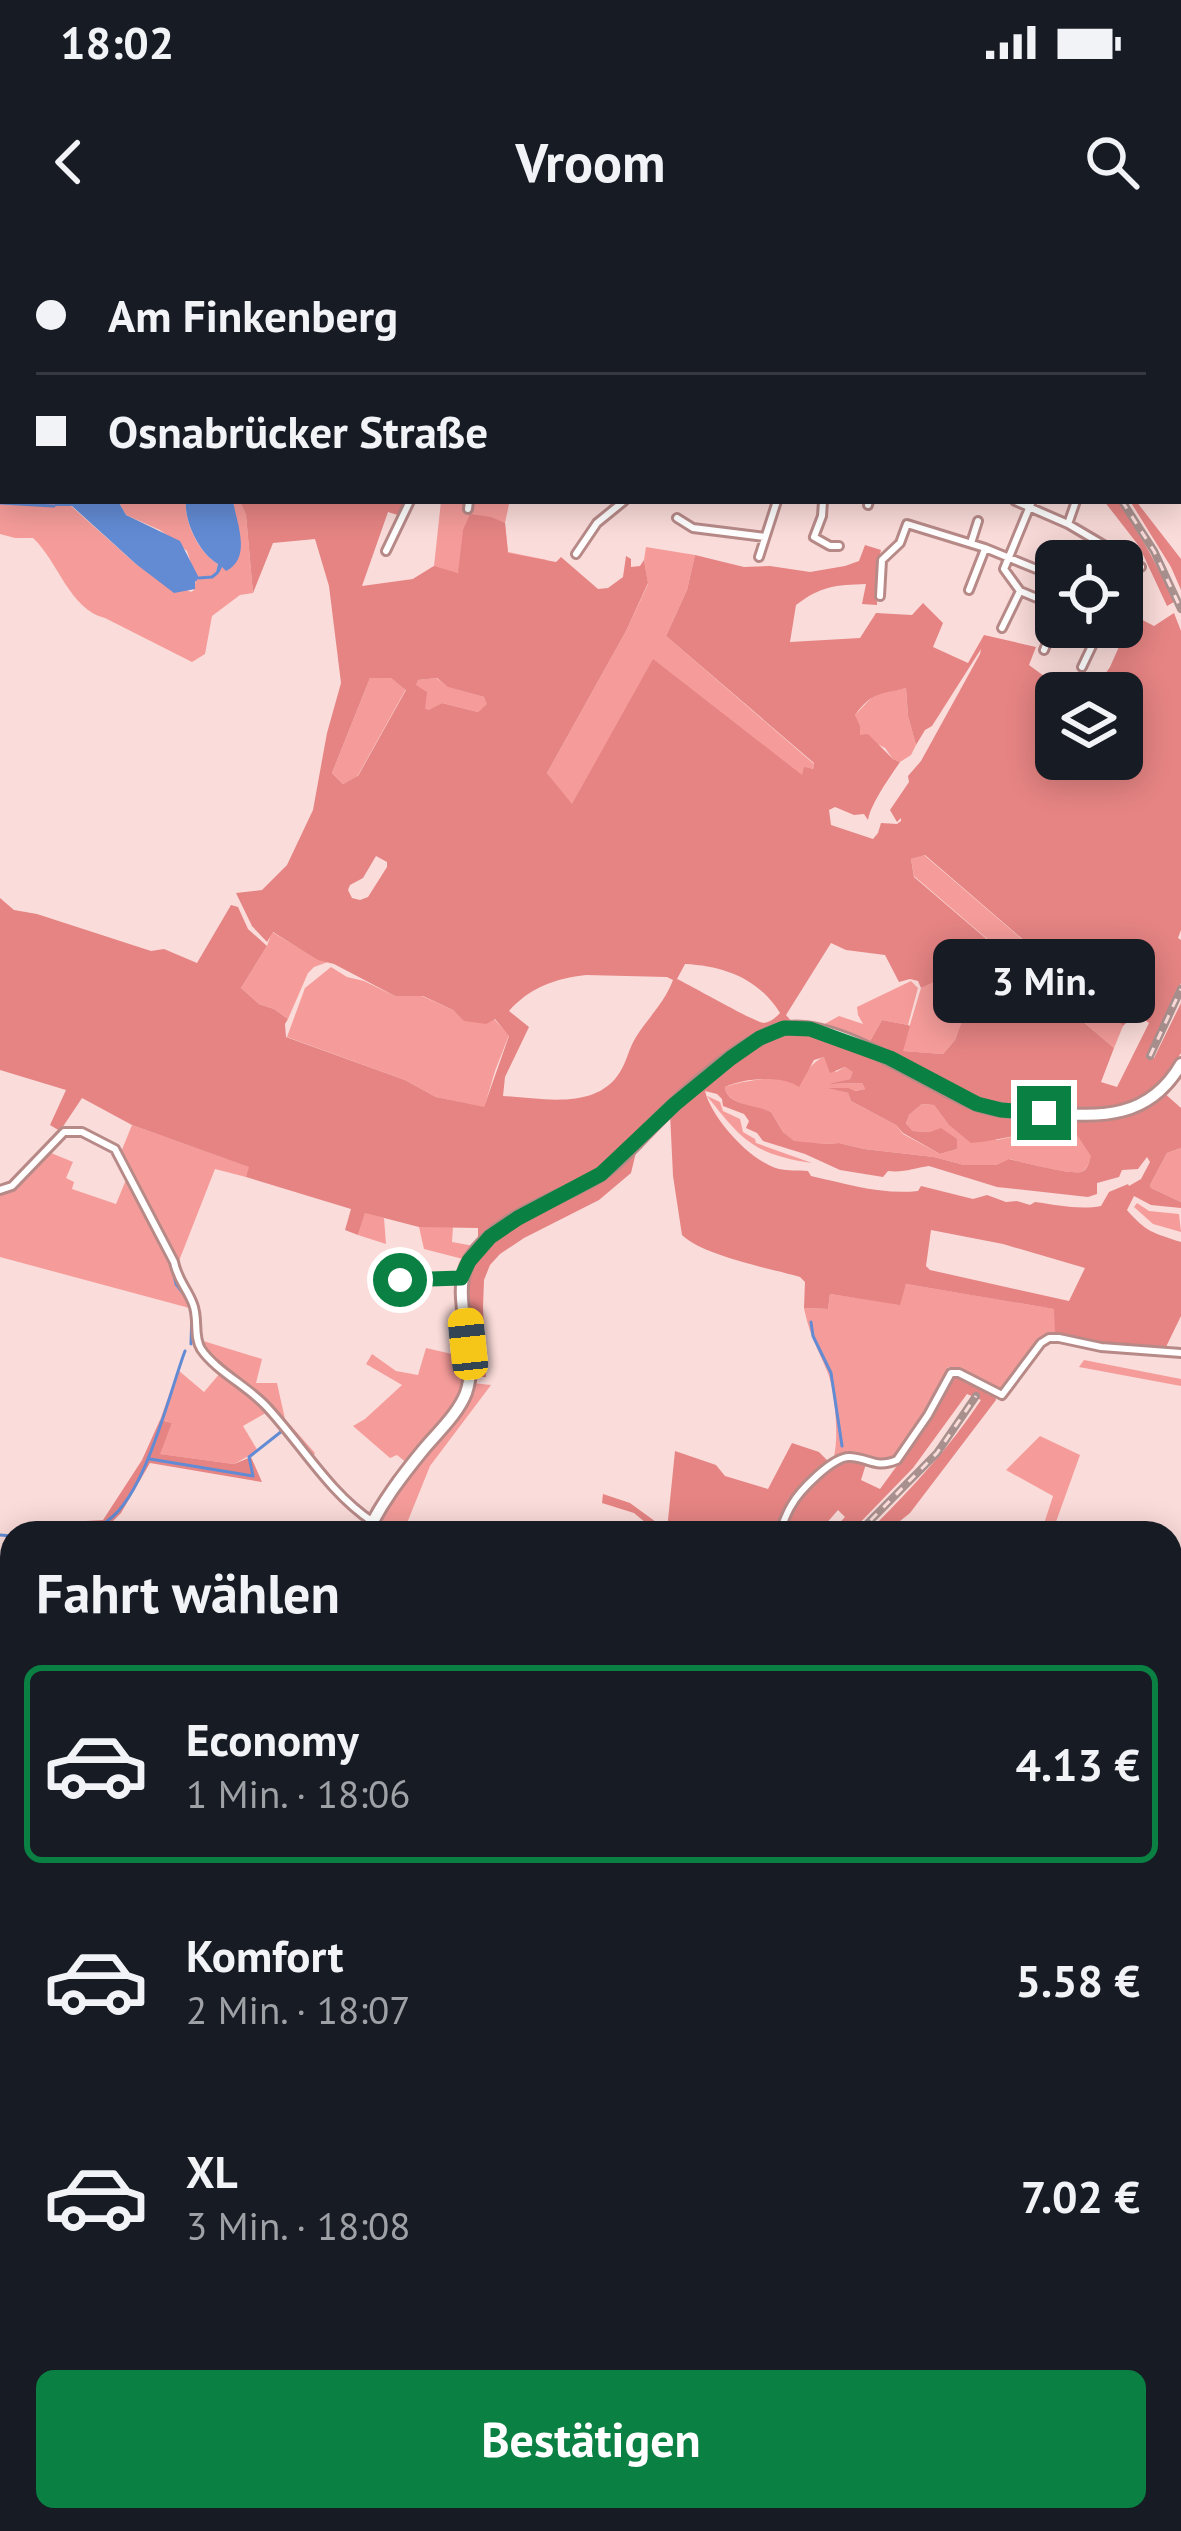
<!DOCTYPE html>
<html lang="de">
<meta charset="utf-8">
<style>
:root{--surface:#171b24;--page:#20242c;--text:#f1f3f6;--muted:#9ea1a6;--line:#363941;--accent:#0b8043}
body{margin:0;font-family:"PT Sans",sans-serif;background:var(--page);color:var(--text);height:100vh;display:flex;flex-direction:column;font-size:45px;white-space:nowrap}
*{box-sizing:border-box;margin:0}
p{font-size:39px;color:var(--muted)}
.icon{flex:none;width:66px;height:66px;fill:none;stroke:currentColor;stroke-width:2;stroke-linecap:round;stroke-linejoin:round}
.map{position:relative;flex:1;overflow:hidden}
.panel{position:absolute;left:0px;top:1281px;width:1182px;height:1011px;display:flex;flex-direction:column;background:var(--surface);border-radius:36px 36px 0 0;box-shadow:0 6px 30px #0003}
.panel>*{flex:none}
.guide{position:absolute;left:0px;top:0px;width:1182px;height:264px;box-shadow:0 6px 30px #0003;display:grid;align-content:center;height:264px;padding:0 36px;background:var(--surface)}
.fabs{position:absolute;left:1035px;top:300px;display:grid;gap:24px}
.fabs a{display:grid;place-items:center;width:108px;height:108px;border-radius:18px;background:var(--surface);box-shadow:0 6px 30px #0003;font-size:60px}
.end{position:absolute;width:54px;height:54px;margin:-27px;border:15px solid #0b8043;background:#fff;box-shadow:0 0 0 6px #fff}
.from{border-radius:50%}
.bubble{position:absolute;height:84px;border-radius:18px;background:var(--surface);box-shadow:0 6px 30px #0003;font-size:39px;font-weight:700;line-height:84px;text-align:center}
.car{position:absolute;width:36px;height:72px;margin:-36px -18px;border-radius:15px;box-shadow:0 0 9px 3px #0007;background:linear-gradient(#f5c518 24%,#345 0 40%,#f5c518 0 76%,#345 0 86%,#f5c518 0)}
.guide b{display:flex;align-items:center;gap:42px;height:114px;font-size:45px}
.guide b+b{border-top:3px solid var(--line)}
.guide i{width:30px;height:30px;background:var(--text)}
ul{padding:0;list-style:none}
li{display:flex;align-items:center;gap:36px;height:198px;margin:0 24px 18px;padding:0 12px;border:6px solid transparent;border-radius:18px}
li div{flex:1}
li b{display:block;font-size:45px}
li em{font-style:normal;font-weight:700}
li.selected{border-color:var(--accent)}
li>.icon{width:108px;height:108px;stroke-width:1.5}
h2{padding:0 36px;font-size:54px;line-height:144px}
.button{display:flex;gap:24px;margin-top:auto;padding:24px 36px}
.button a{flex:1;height:138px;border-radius:18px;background:var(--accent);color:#fff;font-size:48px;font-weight:700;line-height:138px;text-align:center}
.status{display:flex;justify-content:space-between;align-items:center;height:84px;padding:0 60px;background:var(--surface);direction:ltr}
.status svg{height:33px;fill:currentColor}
header{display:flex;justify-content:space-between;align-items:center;height:156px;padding:0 36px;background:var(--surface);font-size:54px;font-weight:700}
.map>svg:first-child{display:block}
</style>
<div class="status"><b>18:02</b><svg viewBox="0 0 49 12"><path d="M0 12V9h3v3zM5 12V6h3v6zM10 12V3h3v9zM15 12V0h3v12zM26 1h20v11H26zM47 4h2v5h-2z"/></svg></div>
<header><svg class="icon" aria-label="back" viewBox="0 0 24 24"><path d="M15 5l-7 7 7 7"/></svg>Vroom<svg class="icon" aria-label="search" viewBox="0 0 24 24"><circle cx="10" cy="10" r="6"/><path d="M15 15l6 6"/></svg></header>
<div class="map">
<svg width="1181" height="2291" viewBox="0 0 1181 2291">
<rect width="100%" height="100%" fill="#fadcda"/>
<path fill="#f59c9a" d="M0 261 39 265 56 261 61 265 71 266 136 324 191 352 194 350 196 339 187 311 160 290 126 275 118 261H186C184 282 199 313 218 324L216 332 222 327 235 274 233 261H240L246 275 253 353 240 355 212 376 205 414 192 422 105 378C70 370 58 321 33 298H15L0 294Z
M441 261H495L509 264 505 283 508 312 547 320 413 339 434 326Z
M646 307 695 315 687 350 666 396 814 524 812 530 803 536 572 565 547 533 626 391 648 344 644 320Z
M370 438H391L406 449 357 537 343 544 332 533Z
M436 438 449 447 484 457 488 464 478 472 442 463 429 471 424 469 415 445 418 440Z
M906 448 908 476 916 505 911 515 900 522 893 519 885 508 860 495 855 475 875 454Z
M924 615 1123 786 1114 808 914 636 911 619Z
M272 692 318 719 328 722 314 727 308 733 288 779 274 769 259 764 241 748 267 706Z
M331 727 347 737 364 741 395 756H422L453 770 465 781 494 779 509 795 495 831 484 868 436 857 405 840 287 797 305 748Z
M911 741 918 748 908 785 882 780 869 803 821 786 839 776 863 784 858 775 857 767Z
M933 742C951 745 973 737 980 756L966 769 955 800 943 814 902 811 921 748Z
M824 817 836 832 845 827 854 832 850 839 833 844 862 843 865 849 854 851 849 848 834 849 848 853 851 861 896 885 903 894 940 914 957 909V899L930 892 911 891 906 882 909 875 922 864 934 865 948 884 997 900 1052 888 1075 892 1092 915C1089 922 1088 929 1081 932 1073 935 1020 922 1010 919L996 925H964L934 917 864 909 839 903 826 904 794 902 783 892 771 872C755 866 727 865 725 847 737 842 760 839 774 838 786 838 781 842 793 839 808 836 810 822 824 817Z
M707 856 720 862 723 871 740 879 743 892 755 899 756 903 812 923C753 914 742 900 707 856Z
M132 885 250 927 246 937 215 929 177 1026 121 912Z
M1181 908V962L1151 948 1150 945 1167 913Z
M46 911 73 922 66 938 74 942 72 949 116 964 128 935 172 1023 175 1041 193 1069 0 1017V952L13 948Z
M1137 963 1149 971 1179 974 1181 992 1153 984 1134 967Z
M365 972 384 978 386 1004 358 995Z
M453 986 452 1002 474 1006 463 1019 424 1009 419 987Z
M906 1044 1055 1069V1093L1044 1096 1038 1101 1001 1152 948 1127C938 1149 909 1220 882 1220 876 1221 867 1217 863 1215 853 1213 843 1215 834 1216 839 1197 835 1148 827 1131 817 1106 810 1097 804 1068L828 1069 830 1054 899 1064Z
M200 1100 262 1119 256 1143H277L285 1179 315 1213 312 1219C298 1201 285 1182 269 1166 249 1144 211 1126 200 1100Z
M426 1108 465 1117 466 1140 463 1154 408 1224 397 1215 390 1218 353 1186 365 1179 402 1145 366 1124 372 1114 396 1131 418 1135Z
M1084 1120 1181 1139V1146L1079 1127Z
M178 1130 204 1152 221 1132 244 1147 269 1171 243 1186 258 1211 234 1224 159 1214 172 1183 160 1180Z
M472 1143 491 1145 430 1226 403 1293 383 1291 372 1293 386 1265Z
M1040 1196 1080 1215 1052 1293H1041L1053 1256 1006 1230Z
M1170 1668 1181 1671V1763L1172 1768H1170Z
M0 1737 12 1743V1827L0 1821Z
M12 2201V2280L59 2281 8 2283V2291H0V2230Z
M255 2280H336L334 2291H304Z"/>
<path fill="#e58483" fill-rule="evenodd" d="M240 261H408L401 276 388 272 362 346 413 339 434 326 458 333 463 290 470 274 491 277 505 283 508 313 556 322 561 317 598 349 608 348 623 337 626 316 631 319V327L640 326 644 320 648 343 626 391 547 533 572 564 653 419 802 535 804 527 813 529 814 523 666 396 687 350 695 315 744 327 770 326 810 332 845 326 859 321 865 305 881 310 876 333 877 365 862 364 866 344C835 345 821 346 796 365L790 402 860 398 876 373 912 375 923 363 943 383 933 407 968 423 984 395 1036 407 1029 425 1067 453H1056V519H1122V453H1092L1110 427 1133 375 1154 386 1174 373 1181 391V690L1178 698 1181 700V743L1148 815 1154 818 1181 763V813L1158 847 1141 861 1121 868 1090 872 994 864 961 852 821 786 869 803 882 780 908 785 910 786 903 811 943 814 955 800 966 769 980 756 979 751 965 742 952 745 934 742 921 748 918 741 910 739 899 742 885 715 846 710 831 703 786 775 793 783 782 785 747 801 638 904 631 933 599 960 524 998 500 1014 490 1025 484 1040 483 1067 486 1137H472L465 1050 478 1002V988L419 987 365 973 358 995 345 990 351 969 246 937 249 927 132 885 82 858 60 891 50 885 66 850 0 830V658L14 670 37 674 151 711 164 709 197 723 231 665 238 667 248 689 267 706 241 748 259 764 274 769 288 779 285 784 286 797 405 840 436 857 484 867 509 796 495 779 486 784 464 781 453 770 423 756H395L334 724 318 720 273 692 267 702 252 686 236 653 262 650 287 625 313 570 327 493 341 443 329 346 315 299 273 303 253 353 246 275ZM981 409 980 414 921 521 908 536 909 542 890 570 897 582 901 578V581L897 584 881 583 878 593 873 599 831 585 829 570 835 567 854 575 864 574 868 580C871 563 890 537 900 522L893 519 868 494 860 495V486L855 475C873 451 879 455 906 448L908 476 916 505 925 490 932 486ZM370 438H391L406 450 358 536 343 544 332 533ZM437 438 448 447 484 457 487 464 478 472 442 463 429 470 425 469 427 452 416 445 418 440ZM925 615 1123 786 1130 779 1142 778 1149 783 1117 847 1101 842 1114 808 914 637 911 619ZM376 616 387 622V627L368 657 360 660 352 658 348 650 350 645 363 638ZM685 724C725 726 759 739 780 773 775 778 771 782 764 783 756 783 690 745 677 739ZM586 735 667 737 673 740C665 762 648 778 636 797 629 808 627 821 620 832 596 871 541 858 503 856L505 837 529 787 509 771C529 748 556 738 586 735Z
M1104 261H1118C1140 293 1158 326 1174 362L1167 366 1139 306Z
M1130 261H1136L1181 319V350L1171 327Z
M800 792C831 799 861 810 889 824 924 840 955 865 992 874L1108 878 1163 852 1181 868V908L1167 913 1150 945 1151 948 1181 962V968L1151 965 1134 956 1127 970C1146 992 1153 993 1181 1002V1076L1165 1109 1106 1105 1055 1093 1054 1069 906 1044 900 1065 830 1054 828 1069 804 1068 805 1042 800 1037C769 1028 704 1016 682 995L673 936 670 873 759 803 775 796ZM824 817 830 833 845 827 853 832 850 839 829 844 862 843 865 849 855 851 849 848H828L848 853 851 861 896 885 903 893 940 914 957 909V899L941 888 930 892 912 891 906 883 909 875 922 864 934 865 948 884 971 903C1007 900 1040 886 1075 892L1091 916C1089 922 1088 930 1081 932 1073 935 1020 922 1009 919L996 925H964L934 917 864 909 839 903 826 904 794 901 783 892 771 872C755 864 727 866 725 847 745 838 781 835 799 847L814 820ZM705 851 717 854 722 859 723 866 744 874 749 881 746 888 757 893 763 901 805 914 840 930 883 937 888 931C904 933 914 928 929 926L997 947 1088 957 1097 954V943L1119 937 1122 930 1138 929 1147 917 1150 922 1141 939 1129 946 1128 944 1109 952 1101 966C1080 970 1056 965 1035 962L1030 965 1017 961 1006 962 987 955 973 959 921 946 918 951C882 955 847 944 811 936L808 931C798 930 788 931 779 929 751 922 712 879 705 851ZM931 990 1003 1004 1085 1028 1069 1061 930 1030 926 1026Z
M958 1135 994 1152 996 1160 910 1273 885 1293H867C909 1251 948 1210 981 1160L967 1154 913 1228 850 1293H830L845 1277 838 1270 818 1293H781C796 1262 825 1209 866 1224L861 1240 880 1249 915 1201 952 1137Z
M160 1180 172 1183 160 1214 234 1224 251 1217 262 1242 150 1223 121 1273 107 1287V1293H66L68 1282 103 1280 142 1220Z
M792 1203 819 1212 829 1222 791 1256 773 1293H658L634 1273 602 1263 603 1254 630 1263 667 1290 675 1211 716 1225 725 1236 768 1249Z
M1177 1315 1181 1316V1487L1170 1492V1323Z
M1181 1763V1888L1170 1889V1768Z
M1170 2144H1181V2222L1170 2225Z
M225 2280H255L304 2291H231Z
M337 2280H691L716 2291H334Z"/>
<path fill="#628bd4" d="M56 261H118L126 275 180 301 199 338 195 342V349L174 353 136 324 72 266H54Z
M186 261H233C237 284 252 318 226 331L222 327 219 333 216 332 218 324C199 313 184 281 186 261Z"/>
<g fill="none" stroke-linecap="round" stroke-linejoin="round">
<path stroke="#628bd4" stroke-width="3" d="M1164 3 1165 0
M0 263 54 266
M199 338 212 337 217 333
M172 1026 176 1044 189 1061
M811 1082 813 1096 831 1133 842 1206
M191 1104 192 1071
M150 1219 253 1236 249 1217 282 1191
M72 1293 74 1289C83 1288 94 1288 102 1284 144 1264 169 1153 185 1111
M0 1295 12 1296
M1170 1482 1181 1463
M0 1572 9 1551 7 1541 12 1523
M0 1735 12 1740
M1181 1749 1170 1756 1175 1775 1174 1793 1181 1797
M0 1815 12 1816
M1170 2207 1181 2205
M0 2223 12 2195"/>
<g stroke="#b78a88" stroke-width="12">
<path id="street" d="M855 0 860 3
M491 3 492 0
M567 3V0
M762 3 764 0
M1071 3 1072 0
M823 261 822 276 814 297 830 306H839
M1015 261 1068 284 1141 327
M1032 261 1004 329 1020 351 1056 366
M868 265 869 261
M468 269 469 261
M677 278 693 288 765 297
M1068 284 1076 261
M971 303 978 281
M386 311 410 261
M576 314 597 283 624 261
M759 317 777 261
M969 350 985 309
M880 356 882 320 900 303 907 284 985 308 1056 337
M1002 388 1020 351
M1044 410 1056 381
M1082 427 1101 387
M0 950 12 946 64 892H82L115 909 174 1022C178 1041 187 1048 193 1064 199 1079 193 1096 201 1109 215 1130 247 1146 265 1165 301 1203 328 1252 373 1282
M400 1040 462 1038
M779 1293C783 1284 786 1274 791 1266 799 1251 833 1216 850 1217 870 1218 875 1229 897 1220L928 1175 951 1133H959L1002 1155 1041 1103 1049 1098H1059L1101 1107 1181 1113
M0 1997 12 1996
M1170 2014 1181 2016
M61 2280 62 2291
M837 2280 849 2291"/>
</g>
<g stroke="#b78a88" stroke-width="16">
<path id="secondary" d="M742 0 747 3
M1179 250H1181
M367 1293C382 1262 401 1237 423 1210 437 1193 458 1174 466 1153 481 1111 447 1056 470 1019 497 976 557 961 598 936 621 921 639 899 658 880 686 852 744 799 782 789 834 776 926 844 974 863 997 872 1022 872 1046 873 1102 877 1149 879 1181 824
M1170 1892 1181 1891
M0 2063 12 2036
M1071 2280 1072 2291"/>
</g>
<use href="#street" stroke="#fff" stroke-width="6"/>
<use href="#secondary" stroke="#fff" stroke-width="10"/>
<g stroke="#a8908e" stroke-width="8">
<path id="rail" d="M793 0 799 3
M821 0 827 3
M967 0 974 3
M1179 253 1181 256
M1122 261 1154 311 1181 369
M1150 816 1181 749
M858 1293 937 1213 976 1156
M0 2191 12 2167"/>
</g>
<use href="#rail" stroke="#fadcda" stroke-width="3" stroke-dasharray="9" stroke-linecap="butt"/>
</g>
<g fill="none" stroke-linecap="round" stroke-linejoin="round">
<path stroke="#0b8043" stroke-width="15" d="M400 1040 461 1038 469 1021 490 997 518 978 601 934 675 864 731 818 760 798 784 788 810 789 890 818 977 864 1001 870 1044 873"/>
</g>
</svg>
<div class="fabs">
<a><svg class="icon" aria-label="locate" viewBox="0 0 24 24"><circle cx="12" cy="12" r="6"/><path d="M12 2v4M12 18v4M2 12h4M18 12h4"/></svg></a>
<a><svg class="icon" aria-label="layers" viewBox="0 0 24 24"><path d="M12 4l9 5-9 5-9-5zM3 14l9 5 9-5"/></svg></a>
</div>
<i class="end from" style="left:400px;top:1040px"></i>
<i class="end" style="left:1044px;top:873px"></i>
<div class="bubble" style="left:933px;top:699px;width:222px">3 Min.</div>
<i class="car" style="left:468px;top:1104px;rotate:354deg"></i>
<div class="guide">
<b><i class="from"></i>Am Finkenberg</b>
<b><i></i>Osnabrücker Straße</b>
</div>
<section class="panel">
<h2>Fahrt wählen</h2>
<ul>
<li class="selected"><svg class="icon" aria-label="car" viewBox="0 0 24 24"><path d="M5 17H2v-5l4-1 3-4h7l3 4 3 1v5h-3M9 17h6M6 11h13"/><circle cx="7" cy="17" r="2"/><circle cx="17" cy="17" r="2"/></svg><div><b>Economy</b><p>1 Min. · 18:06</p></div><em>4.13 €</em></li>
<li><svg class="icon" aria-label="car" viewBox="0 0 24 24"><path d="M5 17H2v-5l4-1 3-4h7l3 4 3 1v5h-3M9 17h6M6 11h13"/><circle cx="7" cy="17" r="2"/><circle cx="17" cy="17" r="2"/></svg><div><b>Komfort</b><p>2 Min. · 18:07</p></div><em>5.58 €</em></li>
<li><svg class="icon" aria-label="car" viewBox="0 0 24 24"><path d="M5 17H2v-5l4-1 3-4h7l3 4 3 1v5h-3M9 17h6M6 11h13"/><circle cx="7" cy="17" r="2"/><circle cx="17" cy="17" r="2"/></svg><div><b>XL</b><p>3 Min. · 18:08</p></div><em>7.02 €</em></li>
</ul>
<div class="button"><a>Bestätigen</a></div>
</section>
</div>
